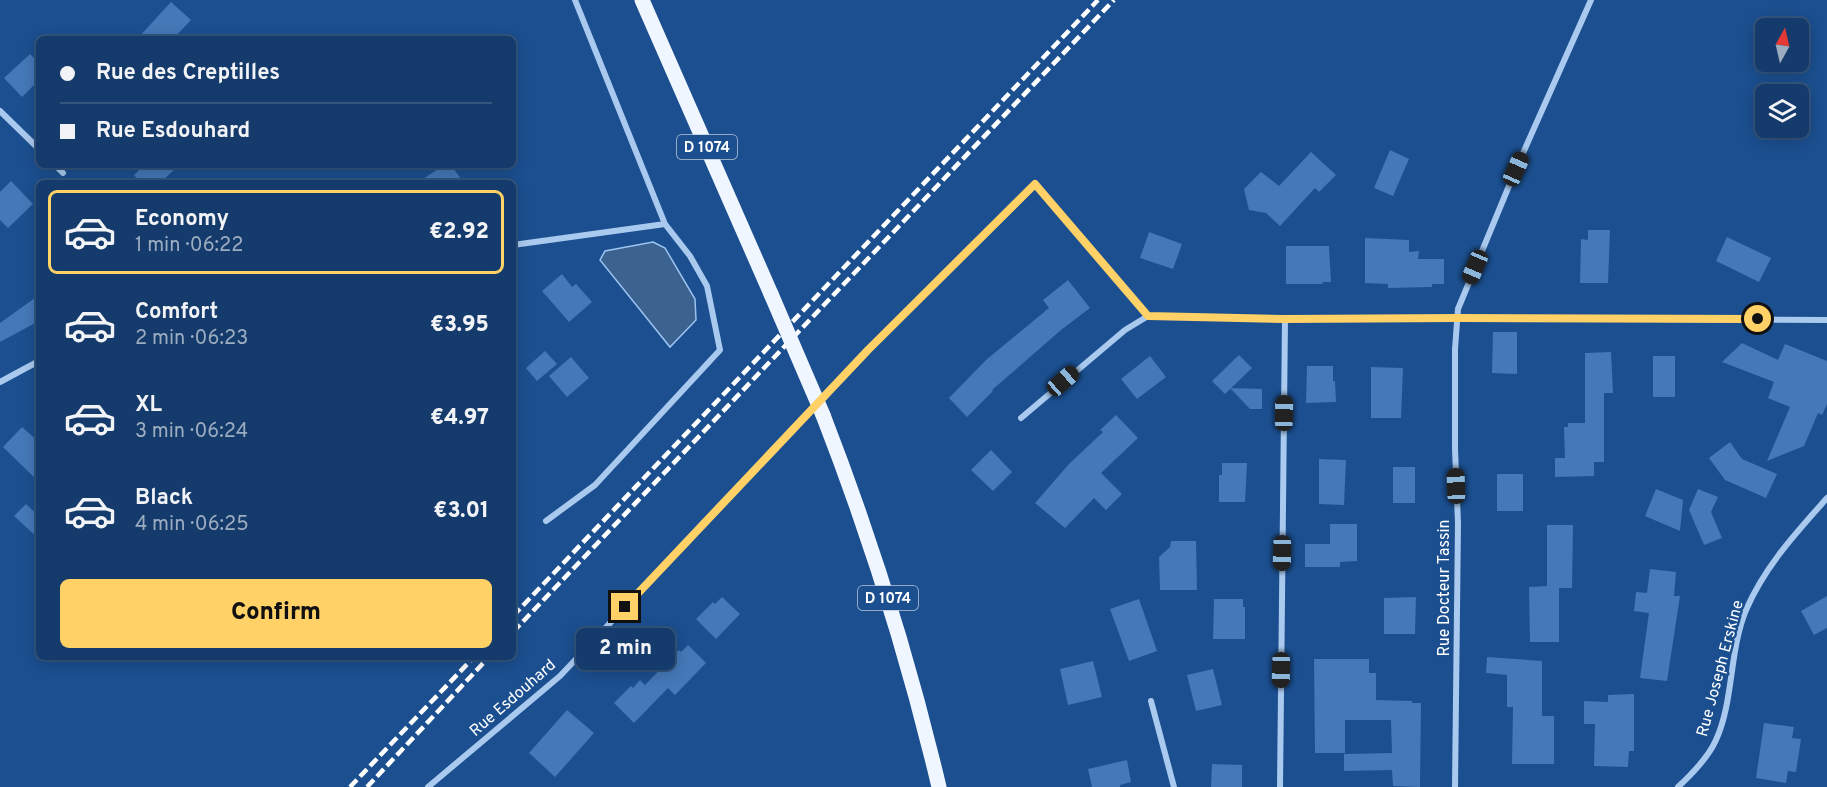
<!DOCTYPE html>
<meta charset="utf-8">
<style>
:root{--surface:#143b6b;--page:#214673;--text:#f1f3f6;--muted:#9dadc1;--line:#33557e;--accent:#ffd166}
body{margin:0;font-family:Overpass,sans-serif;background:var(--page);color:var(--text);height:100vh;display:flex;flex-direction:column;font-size:22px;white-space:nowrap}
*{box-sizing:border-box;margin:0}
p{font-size:20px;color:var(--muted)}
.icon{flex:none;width:33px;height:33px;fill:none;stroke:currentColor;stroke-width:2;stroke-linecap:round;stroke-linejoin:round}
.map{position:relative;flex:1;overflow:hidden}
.sheet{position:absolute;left:36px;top:180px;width:480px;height:480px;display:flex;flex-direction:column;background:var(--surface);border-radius:9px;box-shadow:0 3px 15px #0003,0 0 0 2px var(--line)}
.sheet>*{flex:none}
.hud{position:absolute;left:36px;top:36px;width:480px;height:132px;border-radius:9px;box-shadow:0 3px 15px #0003,0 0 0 2px var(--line);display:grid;align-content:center;height:132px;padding:0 24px;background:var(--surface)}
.needle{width:39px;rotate:8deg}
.buttons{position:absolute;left:1755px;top:18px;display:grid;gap:12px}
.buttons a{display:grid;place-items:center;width:54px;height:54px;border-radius:9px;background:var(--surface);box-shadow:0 3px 15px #0003,0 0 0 2px var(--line);font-size:30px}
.end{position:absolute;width:27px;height:27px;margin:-14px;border:8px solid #ffd166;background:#111;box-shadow:0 0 0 3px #111}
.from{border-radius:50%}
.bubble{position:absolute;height:42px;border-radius:9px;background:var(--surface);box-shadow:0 3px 15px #0003,0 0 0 2px var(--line);font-size:20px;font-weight:800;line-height:42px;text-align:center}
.car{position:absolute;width:18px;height:36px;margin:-18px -9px;border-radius:8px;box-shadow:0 0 4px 2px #0007;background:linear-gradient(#222 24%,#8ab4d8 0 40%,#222 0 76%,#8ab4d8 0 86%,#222 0)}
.hud b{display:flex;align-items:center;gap:21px;height:57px;font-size:22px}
.hud b+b{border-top:2px solid var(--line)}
.hud i{width:15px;height:15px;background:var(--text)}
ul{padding:10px 0 0;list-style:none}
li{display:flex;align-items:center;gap:18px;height:84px;margin:0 12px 9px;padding:0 12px;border:3px solid transparent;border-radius:9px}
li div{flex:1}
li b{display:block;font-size:22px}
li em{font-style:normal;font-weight:800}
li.on{border-color:var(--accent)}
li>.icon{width:54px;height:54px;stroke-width:1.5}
.primary-button{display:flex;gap:12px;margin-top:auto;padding:12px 24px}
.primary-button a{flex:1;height:69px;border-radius:9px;background:var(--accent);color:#111;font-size:24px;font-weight:800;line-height:69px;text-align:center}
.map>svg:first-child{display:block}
</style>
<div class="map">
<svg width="1827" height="787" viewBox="0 0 1827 787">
<rect width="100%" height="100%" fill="#1b4f8f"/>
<path fill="#3c6290" stroke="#9cc4f0" stroke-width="1.5" d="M653 242 665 248 695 299 696 320 670 347 600 260 605 251Z"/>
<path fill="#4478b7" d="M171 2 191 20 173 39H137Z
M30 54 39 63V80L22 97 4 78Z
M1390 150 1409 159 1393 196 1374 188Z
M1311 152 1336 175 1319 192 1315 188 1280 226 1266 213 1249 210 1244 189 1261 172 1279 186Z
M144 165H179L160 183H141L134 175Z
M444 165H451L464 183H417Z
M11 181 33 204 8 228 0 220V192Z
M1588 230H1610L1608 283H1580L1581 239 1588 240Z
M1149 232 1182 244 1173 269 1140 258Z
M1727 237 1771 258 1759 282 1716 261Z
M1365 238 1409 240V252L1419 251 1418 259H1444V284H1432V287L1388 288V284L1365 283Z
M1286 246H1329L1331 282H1323L1322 284H1286Z
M562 274 572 287 576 284 592 302 569 322 542 291Z
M1068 280 1090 308 1061 330 992 390 993 391 967 417 949 398 986 360 1049 308 1043 300Z
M39 295V321L0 342V323Z
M1493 332H1517V374L1492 373Z
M1742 343 1778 360 1785 344 1827 361V404L1822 415 1818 413 1804 446 1767 461 1790 407 1768 398 1774 382 1722 362Z
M545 351 557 364 537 381 526 368Z
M1611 352 1613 393H1604V462H1594V476L1555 477V458H1565L1564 427H1568V423H1585V353Z
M1239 355 1252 368 1225 394 1212 381Z
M1150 356 1166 377 1137 399 1121 379Z
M1653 356H1675V397H1653Z
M571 357 589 378 567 397 549 376Z
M1307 366H1333V381H1335L1336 402 1306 403Z
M1371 367 1403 368 1401 418H1371Z
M1230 388 1262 389V409H1250Z
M1116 415 1138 438 1101 473 1122 494 1106 510 1094 498 1065 528 1035 503 1069 464 1103 432 1100 430Z
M22 427 39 442V482L3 447Z
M1730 442 1742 459 1777 474 1766 498 1725 480 1709 458Z
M991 450 1012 472 993 491 971 470Z
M1319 459 1346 460 1344 505 1319 504Z
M1222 463H1247L1245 502H1219V475H1222Z
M1393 467H1415V503H1393Z
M1497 474H1523V511H1497Z
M1656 489 1683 500 1680 531 1645 516Z
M1698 489 1718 497 1711 512 1722 538 1704 545 1689 510Z
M26 504 39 516V539L14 516Z
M1330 524H1357V561L1340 562V567H1305V544H1330Z
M1547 525H1573L1572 588H1559V642H1530L1529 587 1547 586Z
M1171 541H1196L1197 590H1160L1159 557 1170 547Z
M1650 569 1676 572 1674 596H1680L1667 681 1640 678 1649 613 1634 611 1636 592 1647 593Z
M1827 596V628L1814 635 1801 611Z
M722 597 740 614 716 639 696 619 713 602 715 604Z
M1416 597 1415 634H1384V598Z
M1139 599 1157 651 1129 661 1110 609Z
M1214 599H1243V607H1245V639H1213Z
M688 645 706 663 675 695 668 688 634 723 614 703 631 686 633 688 640 680 645 685 679 650 681 652Z
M1487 657 1542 661V716H1554V764H1512L1513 707H1507V675L1486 673Z
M1314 659H1369V673H1376V700L1412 701V703H1421L1420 787 1393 786 1392 770 1344 771V754L1392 753 1391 720H1345V753H1315Z
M1093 661 1102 697 1068 705 1060 669Z
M1213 669 1222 705 1196 711 1187 675Z
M1634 694V751H1629L1628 767 1594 766 1595 724H1584V701L1608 702V695Z
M567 710 594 733 555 777 529 753Z
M1764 723 1794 727 1792 738 1801 739 1796 772 1788 771 1786 783 1756 778Z
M1127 760 1131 782 1120 785V787H1092L1088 769Z
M1212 764 1242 765V787H1211Z"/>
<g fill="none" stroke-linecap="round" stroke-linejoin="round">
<path stroke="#a9c9ee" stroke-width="6" d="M0 111 39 149
M55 165 63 173
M513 245 665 224
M0 382 39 361
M1021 418 1125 330 1148 316
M546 521 595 485 720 350 707 286 690 256 665 224 575 0
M1151 701 1174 787
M428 787 560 676 868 350 1035 184 1148 316 1285 319 1457 318 1827 320
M1280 787 1285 319
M1455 787 1458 523 1455 449V349L1458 309 1516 169 1591 0
M1678 787C1692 774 1708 758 1716 740 1734 700 1729 651 1746 610 1765 566 1796 533 1827 498"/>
<path stroke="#f0f6ff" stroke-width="15" d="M642 0 771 294
M823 415C870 536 909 660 939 787"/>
<path stroke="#fff" stroke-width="4.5" stroke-dasharray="10 4.5" stroke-linecap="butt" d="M513 616 1098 0
M513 632 1114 0
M350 787 474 657
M367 787 489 657"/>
<path stroke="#f0f6ff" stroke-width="15" d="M771 294 823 415"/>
</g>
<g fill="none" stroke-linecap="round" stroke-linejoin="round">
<path stroke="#ffd166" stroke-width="8" d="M625 607 868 350 1035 184 1148 316 1285 319 1457 318 1758 319"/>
</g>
<g text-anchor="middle" stroke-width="5" stroke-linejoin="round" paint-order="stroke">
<g fill="#1b4f8f" stroke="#bbcadd" stroke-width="1.5">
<rect x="677" y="135" width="60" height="24" rx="4.5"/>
<rect x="858" y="586" width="60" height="24" rx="4.5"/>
</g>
<g font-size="15" font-weight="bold" fill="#fff">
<text x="707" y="152">D 1074</text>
<text x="888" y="603">D 1074</text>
</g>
<g font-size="16" fill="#fff" stroke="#1b4f8f">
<text transform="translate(1443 588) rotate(-90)" y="6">Rue Docteur Tassin</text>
<text transform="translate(1719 668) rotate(-75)" y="6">Rue Joseph Erskine</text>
<text transform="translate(512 697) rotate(-41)" y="6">Rue Esdouhard</text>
</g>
</g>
</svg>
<div class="buttons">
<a><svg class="needle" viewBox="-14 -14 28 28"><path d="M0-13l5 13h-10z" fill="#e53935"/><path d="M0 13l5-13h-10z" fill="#9dadc1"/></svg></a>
<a><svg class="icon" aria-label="layers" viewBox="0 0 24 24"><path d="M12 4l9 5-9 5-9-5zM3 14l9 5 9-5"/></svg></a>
</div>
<i class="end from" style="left:1758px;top:319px"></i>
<i class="end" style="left:625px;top:607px"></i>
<div class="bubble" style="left:576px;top:628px;width:99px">2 min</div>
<i class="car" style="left:1516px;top:169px;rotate:24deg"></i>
<i class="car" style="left:1475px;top:267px;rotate:203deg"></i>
<i class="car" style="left:1063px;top:381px;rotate:49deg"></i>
<i class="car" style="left:1284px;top:413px;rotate:1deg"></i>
<i class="car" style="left:1456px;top:486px;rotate:358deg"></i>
<i class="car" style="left:1282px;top:553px;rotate:181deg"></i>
<i class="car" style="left:1281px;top:670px;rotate:181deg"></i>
<div class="hud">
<b><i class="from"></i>Rue des Creptilles</b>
<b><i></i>Rue Esdouhard</b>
</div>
<section class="sheet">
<ul>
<li class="on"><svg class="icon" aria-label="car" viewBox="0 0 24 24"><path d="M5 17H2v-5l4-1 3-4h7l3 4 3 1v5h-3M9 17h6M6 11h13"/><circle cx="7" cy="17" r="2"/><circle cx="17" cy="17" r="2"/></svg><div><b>Economy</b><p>1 min · 06:22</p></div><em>€2.92</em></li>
<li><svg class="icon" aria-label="car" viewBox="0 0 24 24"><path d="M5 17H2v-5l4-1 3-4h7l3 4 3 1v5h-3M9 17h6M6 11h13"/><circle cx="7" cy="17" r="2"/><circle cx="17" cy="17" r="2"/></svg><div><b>Comfort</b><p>2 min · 06:23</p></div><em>€3.95</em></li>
<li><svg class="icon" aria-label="car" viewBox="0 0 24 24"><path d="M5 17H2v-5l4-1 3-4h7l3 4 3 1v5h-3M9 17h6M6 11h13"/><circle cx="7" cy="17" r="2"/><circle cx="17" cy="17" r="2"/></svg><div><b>XL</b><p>3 min · 06:24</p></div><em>€4.97</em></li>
<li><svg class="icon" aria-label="car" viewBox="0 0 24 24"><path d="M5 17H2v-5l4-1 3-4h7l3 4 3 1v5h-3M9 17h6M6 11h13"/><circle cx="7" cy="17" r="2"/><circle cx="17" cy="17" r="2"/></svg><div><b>Black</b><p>4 min · 06:25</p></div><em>€3.01</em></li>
</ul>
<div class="primary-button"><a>Confirm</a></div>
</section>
</div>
